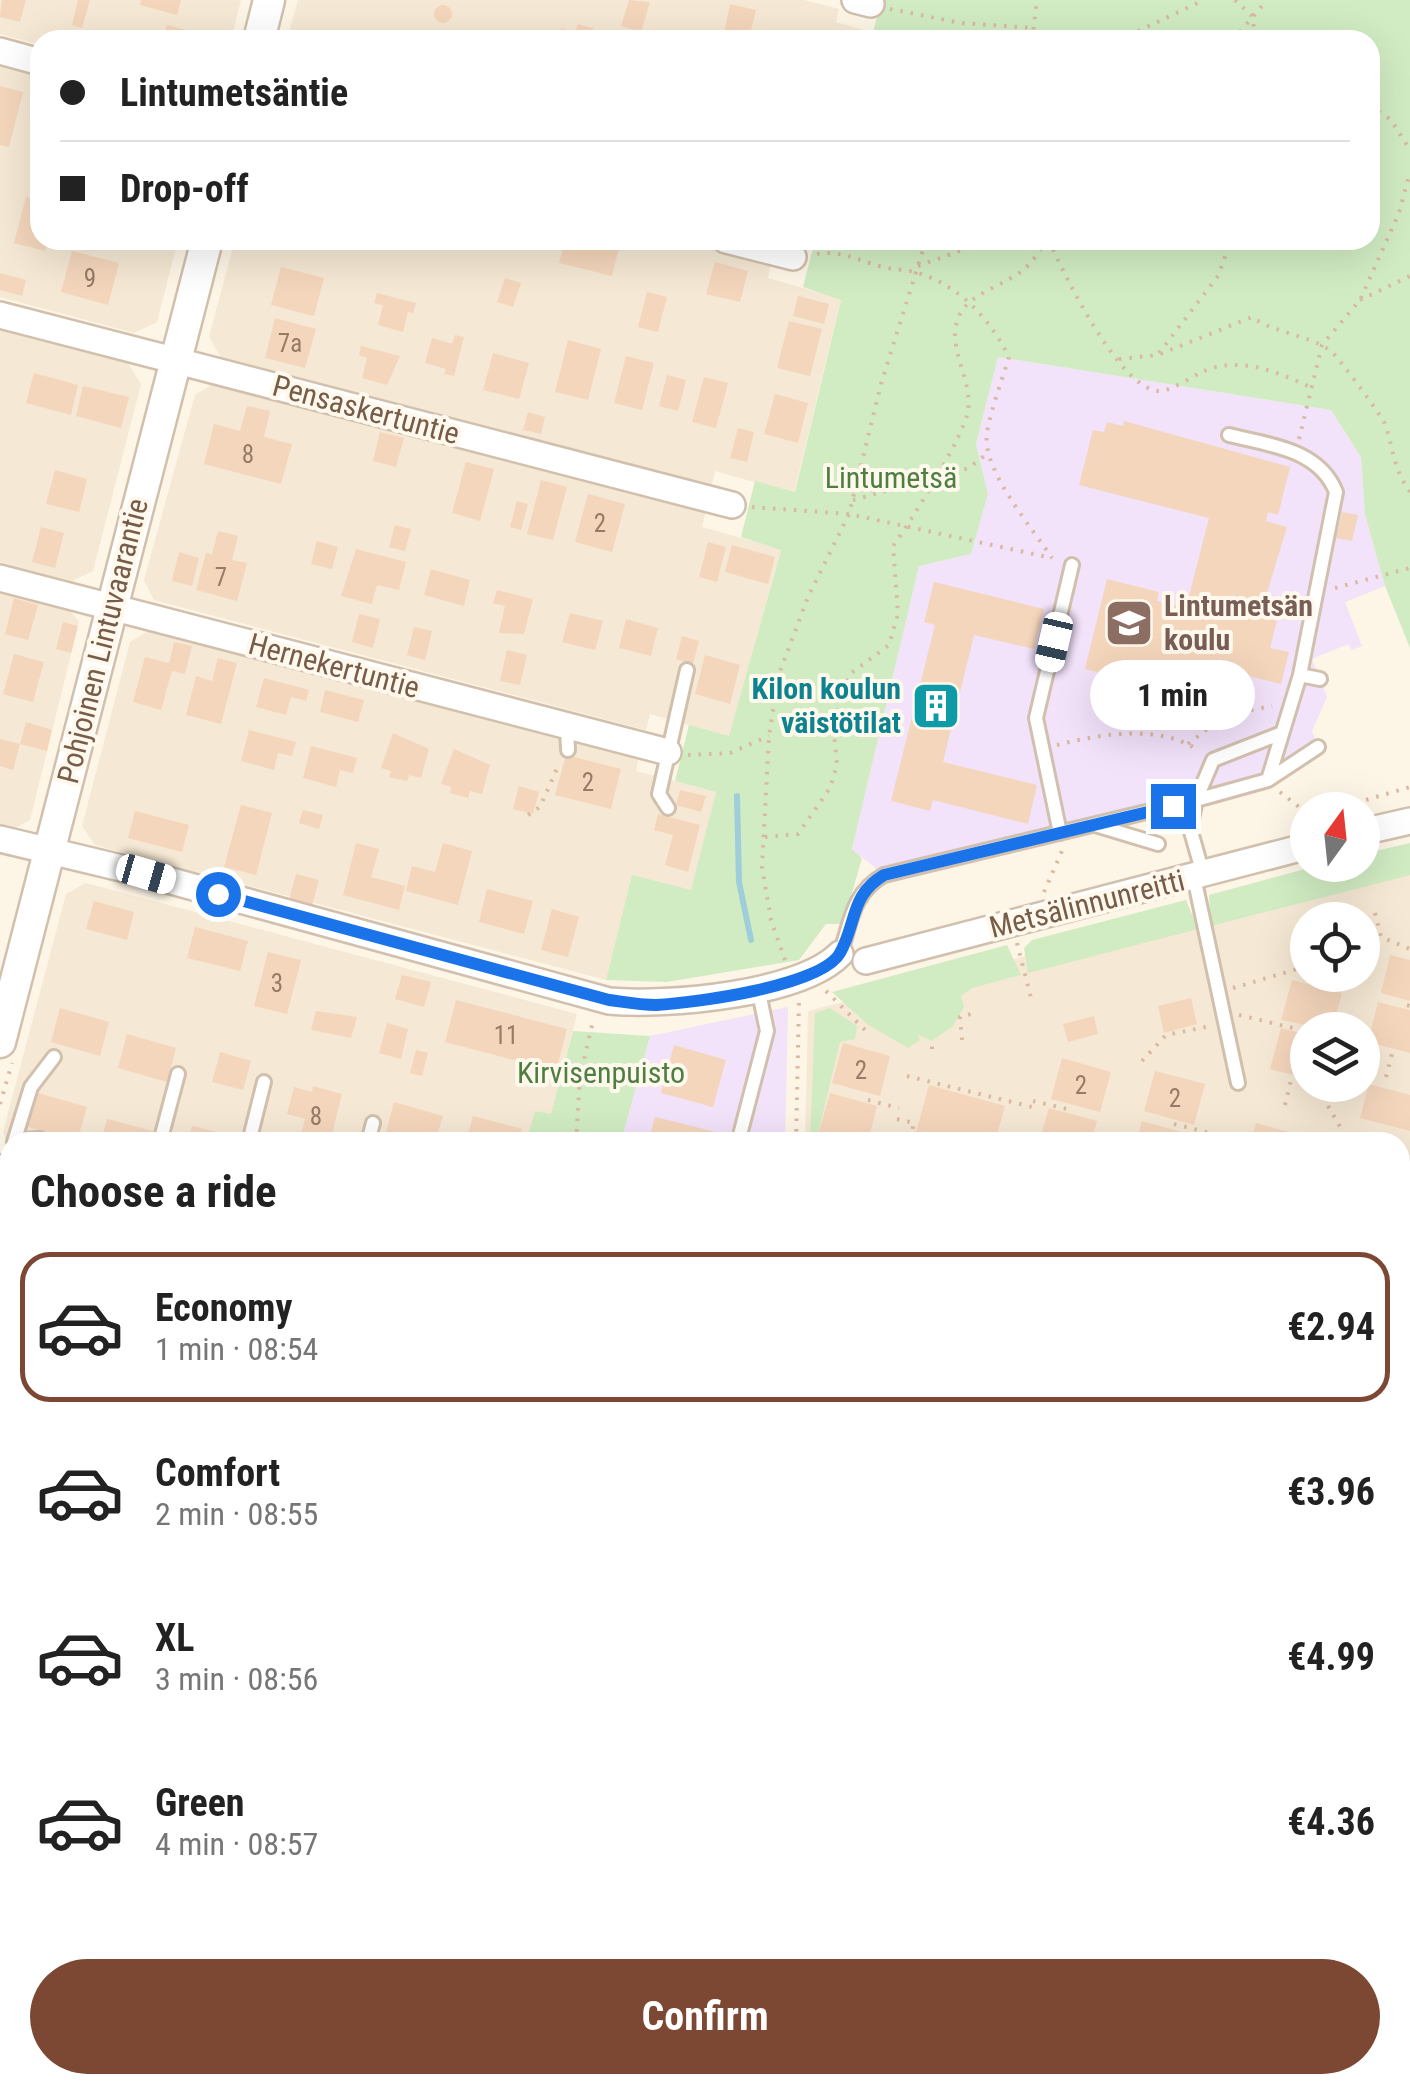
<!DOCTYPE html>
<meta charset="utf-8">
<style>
:root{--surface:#fff;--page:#f2f2f2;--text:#222;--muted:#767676;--line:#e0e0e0;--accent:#7c4833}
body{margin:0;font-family:"Roboto Condensed",sans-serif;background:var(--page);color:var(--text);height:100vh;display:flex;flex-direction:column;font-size:38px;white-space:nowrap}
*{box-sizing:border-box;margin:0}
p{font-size:32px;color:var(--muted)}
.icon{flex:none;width:55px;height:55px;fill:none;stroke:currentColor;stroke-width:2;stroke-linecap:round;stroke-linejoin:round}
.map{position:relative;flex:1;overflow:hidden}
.details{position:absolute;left:0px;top:1132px;width:1410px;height:962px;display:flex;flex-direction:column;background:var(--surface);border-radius:30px 30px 0 0;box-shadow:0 10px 40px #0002}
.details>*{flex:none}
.top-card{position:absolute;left:30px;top:30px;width:1350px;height:220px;border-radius:30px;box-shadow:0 10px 40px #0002;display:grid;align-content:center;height:220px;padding:0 30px;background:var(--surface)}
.needle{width:65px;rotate:15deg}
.controls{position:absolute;left:1290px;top:792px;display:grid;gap:20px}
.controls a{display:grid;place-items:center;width:90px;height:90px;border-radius:50%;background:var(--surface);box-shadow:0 10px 40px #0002;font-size:50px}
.end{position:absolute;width:45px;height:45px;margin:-22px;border:12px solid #1a73e8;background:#fff;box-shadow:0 0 0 5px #fff}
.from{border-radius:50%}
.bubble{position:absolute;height:70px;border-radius:35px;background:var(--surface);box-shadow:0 10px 40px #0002;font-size:32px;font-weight:700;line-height:70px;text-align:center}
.car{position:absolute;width:30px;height:60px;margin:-30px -15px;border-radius:12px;box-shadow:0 0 8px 2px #0007;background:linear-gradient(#fff 24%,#345 0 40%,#fff 0 76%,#345 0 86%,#fff 0)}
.top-card b{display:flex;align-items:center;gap:35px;height:95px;font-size:38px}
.top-card b+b{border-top:2px solid var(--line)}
.top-card i{width:25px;height:25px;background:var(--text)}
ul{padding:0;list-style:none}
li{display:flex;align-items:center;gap:30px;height:150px;margin:0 20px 15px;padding:0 10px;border:5px solid transparent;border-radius:30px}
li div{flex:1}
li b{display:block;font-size:38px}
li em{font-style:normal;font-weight:700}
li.active{border-color:var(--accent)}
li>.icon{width:90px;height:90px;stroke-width:1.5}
h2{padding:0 30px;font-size:45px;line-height:120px}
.primary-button{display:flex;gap:20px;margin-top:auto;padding:20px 30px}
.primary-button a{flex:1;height:115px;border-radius:60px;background:var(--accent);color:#fff;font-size:40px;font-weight:700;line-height:115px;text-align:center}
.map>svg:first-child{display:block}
</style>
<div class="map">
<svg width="1410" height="2093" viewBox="0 0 1410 2093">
<rect width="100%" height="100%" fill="#fdf5e6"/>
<path fill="#f5e8d4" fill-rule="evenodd" d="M0 0H241L231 40H40V45L0 34Z
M298 0H804L839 9 836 22 898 40H287Z
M0 61 40 72V240H178L157 322 134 333 0 297Z
M235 240H682L771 263 768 278 841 299 794 493 715 471 702 527 781 549 729 737 650 714 646 730 154 600 144 580 195 395 216 382 220 356 209 337Z
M0 330 128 363 141 384 93 571 72 581 0 562Z
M0 588 66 605 79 622 30 820 10 831 0 828Z
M150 630 639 756 636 771 716 792 691 891 632 876 606 980 95 845 82 826 130 642Z
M1410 859V1277L1400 1275V1142H805L808 1011ZM1308 920H1362V975H1308ZM1308 1030H1362V1085H1308Z
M86 883 577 1014 551 1115 535 1111 526 1142H10V1149L3 1132 66 894Z
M1400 1397 1410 1398V1596L1400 1595Z
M1400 1626 1410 1628V1837L1400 1835Z
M0 1687 10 1690V1892L0 1890Z
M0 1922 10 1925V2085H222L220 2093H0Z
M302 2085H507L505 2093H300Z"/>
<path fill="#f2e2fa" d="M998 357 1331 410 1361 457 1365 515 1385 586 1345 602 1362 646 1352 650 1348 644 1312 659 1327 697 1312 731 1318 747 1268 780 884 875 852 849 919 566 971 554 988 494 976 444Z
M788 1007 785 1142H621L650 1036Z
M703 2085 735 2090 737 2085H1185L1183 2093H701Z"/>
<path fill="#d1ecc3" d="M881 0H1410V648L1385 586 1365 515 1361 457 1331 410 998 357 976 444 988 494 971 554 919 566 852 849 862 858 843 924H826L799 960 667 982 606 980 632 875 691 890 716 792 675 781 689 725 729 736 781 550 741 537 755 481 795 492 841 300 803 287 815 240H1370V40H898L873 33Z
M1410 843V875L1211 926 1209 895 1320 865H1362L1363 854Z
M1186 900 1198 929 1028 973 1024 948 1032 940Z
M1007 945 1021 975 972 988 961 996 964 1007 953 1026 932 1041 917 1034 920 1040 908 1048 867 1024 832 992Z
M830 1008 857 1026 855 1039 840 1042 816 1142H810L815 1013Z
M573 1031 650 1036 621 1142H526L535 1111 551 1114Z
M1400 1149 1410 1167V1398L1400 1397Z"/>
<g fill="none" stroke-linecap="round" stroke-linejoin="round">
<path stroke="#9fcdda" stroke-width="6" d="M737 796 739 882 751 940
M273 2093 276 2085"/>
</g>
<path fill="#f4d6bc" d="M2 0H26L20 22 0 17Z
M78 0H90L82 28 72 25Z
M141 0H181L177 15 140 5Z
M629 0 650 2 641 32 621 26Z
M730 4 756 10 749 39 724 33Z
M434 14a9 9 0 1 1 18 0a9 9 0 1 1-18 0Z
M578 24 593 28 590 40H550L551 35 558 37 561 28 575 32Z
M167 25 202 34 200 40H163Z
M0 86 23 92 9 147 0 145Z
M26 197 40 201V240H48L45 251 14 243Z
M565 240H621L612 276 559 263Z
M72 251 119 263 108 305 61 292Z
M715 262 748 271 740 302 706 294Z
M281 267 324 278 314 316 271 305Z
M0 273 26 280 22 296 0 290Z
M505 278 521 283 513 307 497 302Z
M647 292 667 297 658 332 638 327Z
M377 293 416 303 413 313 408 312 403 332 378 325 383 305 374 303Z
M798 296 829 304 824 324 793 316Z
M275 318 316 329 305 368 265 358Z
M789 321 822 329 810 376 777 368Z
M455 335 464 337 454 376 444 374 446 369 425 363 432 338 452 344Z
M568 340 601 349 588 400 555 392Z
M361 346 400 356 387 385 362 378 367 358 359 355Z
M493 353 529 363 519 399 483 390Z
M626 356 654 363 642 410 614 403Z
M34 373 78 385 71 415 26 403Z
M667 375 686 380 678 411 659 406Z
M704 377 728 383 716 428 692 422Z
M83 386 129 397 121 428 76 416Z
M775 394 808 403 798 443 764 434Z
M247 406 270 411 264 437 292 444 281 484 204 464 214 424 240 431Z
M528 412 545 417 541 434 523 430Z
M1124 421 1290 467 1278 515 1268 512 1266 521 1287 527 1260 616 1277 621 1270 648 1289 652 1281 684 1220 669 1218 675 1199 670 1186 722 1162 716 1160 727 1124 718 1134 681 1085 669 1107 579 1159 592 1157 601 1186 608 1209 518 1079 485 1093 430 1104 432 1107 422 1123 426Z
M738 428 754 432 747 462 730 458Z
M380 432 404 438 396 467 373 461Z
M466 462 494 469 480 521 452 513Z
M55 470 87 479 79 512 46 504Z
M541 480 567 487 553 540 527 534Z
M588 494 625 504 612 552 575 542Z
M517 501 528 504 521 530 510 527Z
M1342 512 1358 515 1352 541 1336 538Z
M395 525 411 529 405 551 389 547Z
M41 527 64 533 55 568 32 562Z
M218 531 238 536 232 560 247 563 237 601 196 590 206 553 212 554Z
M317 541 338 547 332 569 311 564Z
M708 542 726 547 717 582 699 577Z
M732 545 775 557 768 584 725 572Z
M356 549 406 562 399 590 377 585 372 604 341 596Z
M179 552 199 558 192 586 172 581Z
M431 569 470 580 464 606 424 595Z
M934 582 1044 609 1034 649 974 635 943 762 1037 785 1028 824 933 800 930 811 891 801 935 625 924 622Z
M497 590 533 599 524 634 499 633 505 606 493 603Z
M14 598 38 605 28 640 5 634Z
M570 613 603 621 595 650 562 642Z
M359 614 380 619 373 648 352 642Z
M626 619 658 628 651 656 619 648Z
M63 622 78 626 71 653 56 649Z
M414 627 432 631 425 660 407 655Z
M682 636 699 641 693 664 676 659Z
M174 642 192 646 185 674 172 671 161 710 133 702 145 657 169 663Z
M507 650 527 655 520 685 500 681Z
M14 654 44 662 33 702 3 694Z
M705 655 740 665 730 704 695 694Z
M218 658 237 663 221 724 186 715 196 676 212 681Z
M264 678 309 690 306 701 291 697 286 715 256 707Z
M325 690 364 700 358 722 320 712Z
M26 722 52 730 47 751 20 744Z
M249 730 296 742 292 756 278 753 274 770 241 761Z
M393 733 429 749 421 778 409 775 407 781 389 777 391 771 381 768Z
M0 739 20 744 13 770 0 766Z
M311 746 357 758 353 773 340 770 336 787 303 778Z
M454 749 490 765 482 794 470 791 468 798 450 793 451 787 441 784Z
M566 755 621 769 611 809 555 795Z
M519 786 539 792 533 814 513 809Z
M680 790 706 796 701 812 676 805Z
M241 805 272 813 256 875 224 867Z
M303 810 323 815 319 829 299 823Z
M135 811 189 825 182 852 128 838Z
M658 814 700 825 688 872 665 865 673 835 654 830Z
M356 843 379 849 371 877 405 886 399 910 343 895Z
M443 843 472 851 458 905 406 891 412 866 435 872Z
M296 874 319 880 312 906 289 900Z
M487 889 533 901 524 934 479 922Z
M94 901 134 912 127 940 86 929Z
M552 909 579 917 568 957 541 950Z
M195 927 248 941 240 971 187 958Z
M268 952 301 960 287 1014 254 1006Z
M1390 955 1410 960V1001L1381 993Z
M402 975 431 982 424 1007 395 999Z
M1292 980 1342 993 1332 1030 1281 1020Z
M1191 998 1197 1024 1164 1033 1158 1006Z
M456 1000 567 1029 556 1071 445 1042Z
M1378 1002 1410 1010V1053L1368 1042Z
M60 1008 109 1022 100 1056 51 1042Z
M316 1011 357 1017 351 1038 311 1030Z
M1094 1016 1098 1034 1068 1042 1063 1024Z
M387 1023 408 1029 401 1059 379 1053Z
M1281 1028 1308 1035V1079L1270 1069Z
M127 1034 176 1048 167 1082 118 1068Z
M843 1043 890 1056 880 1096 832 1083Z
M674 1045 726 1060 713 1107 661 1093Z
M416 1050 428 1053 422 1076 410 1073Z
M220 1052 251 1061 243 1090 212 1082Z
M1062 1058 1111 1072 1100 1112 1051 1099Z
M1155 1071 1205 1084 1194 1125 1144 1111Z
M1369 1084 1410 1095V1131L1360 1118Z
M929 1085 1005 1106 995 1142H938L915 1136Z
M313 1086 342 1094 330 1142 300 1138 305 1119 287 1114 294 1087 312 1092Z
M38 1093 87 1107 77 1141 28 1127Z
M830 1093 877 1106 868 1142 819 1132Z
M394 1102 443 1116 435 1142 385 1136Z
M1049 1108 1097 1121 1091 1142H1039Z
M473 1116 522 1129 518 1142H466Z
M655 1117 752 1141V1142H648Z
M107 1119 157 1132 154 1142H101Z
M1142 1121 1192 1135 1190 1142H1136Z
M1256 1123 1303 1136 1301 1142H1251Z
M192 1126 225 1134 223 1142H188Z
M0 1198 10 1201V1245L3 1268Z
M0 1401 10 1403V1446L0 1444Z
M0 1534 10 1537V1602L0 1600Z
M0 1707 10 1709V1740L3 1742Z
M0 1784 10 1786 5 1817 0 1816Z
M0 1842 10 1844 9 1874 0 1872Z
M6 1929 10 1930V2052L1 2071 0 1945Z
M172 2085H212L210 2093H170Z
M874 2085H930L928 2093H872Z
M948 2085H1011L1009 2093H972Z
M1020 2085H1154L1152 2093H1087L1070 2088 1069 2093H1018Z"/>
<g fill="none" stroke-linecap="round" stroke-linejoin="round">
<g stroke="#d1c0ad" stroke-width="18">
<path id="service" d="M1229 435C1269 445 1319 449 1336 492L1300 675 1268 780
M1300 675 1320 679
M567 727 568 750
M668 808 659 794 687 670
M1095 825 1158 844
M1060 833 1036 718 1072 565
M1203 874 1190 828 1196 800 1268 780 1318 747
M1194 877 1238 1083
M840 954C851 922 852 893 884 875L1196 800 1213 760 1282 733
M740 1135 767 1031 758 988
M15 1140 40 1139
M14 1142 31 1087 54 1057
M160 1142 178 1074
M249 1142 264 1082
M368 1142 373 1123
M0 1313 10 1274
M0 1476 10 1478
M0 2073 10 2076
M46 2085 77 2093
M146 2093 148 2085"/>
</g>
<g stroke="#d1c0ad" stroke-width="30">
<path id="minor" d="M855 0 871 4
M0 51 40 62
M726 240 793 257
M0 315 732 505
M0 578 668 752
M1362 832 1410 821
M0 839 146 874 609 1001C666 1006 800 995 840 954
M866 961 1308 846
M0 1168 10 1171
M0 1369 10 1372
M1400 1611 1410 1612
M0 1905 10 1908"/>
</g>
<g stroke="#d1c0ad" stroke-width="35">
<path id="tertiary" d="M259 40 269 0
M0 1042 207 240
M0 1639 10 1641
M1400 1998 1410 2004
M1400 2029 1410 2038
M1405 2093 1410 2085"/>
</g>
<path stroke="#d9b99f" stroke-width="4" stroke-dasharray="2.5 8" stroke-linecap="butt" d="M1235 0 1252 16 1256 40
M890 9 961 23 1034 28
M1032 40 1037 0
M1119 40 1204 0
M1233 40 1267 0
M1370 105 1391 120 1410 150
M1049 240C1063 273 1121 392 1160 391 1173 390 1191 377 1202 372 1239 355 1278 372 1312 388
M817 254C840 250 858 260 879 266 892 270 906 269 918 273 960 286 989 318 1009 357 1002 381 991 408 987 433 981 469 1033 529 1052 558
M918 266 990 240
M1360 300 1410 276
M1159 353 1218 276 1231 240
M1119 359 1158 355 1252 317C1276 334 1307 334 1331 351 1338 357 1383 417 1386 426 1394 453 1393 467 1410 492
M1299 439 1322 345 1360 300 1399 213 1410 172
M853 500 969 468 988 453
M752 507 849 514 1052 558
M1335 588 1410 568
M1188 744 1225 715 1272 706
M1057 745C1100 734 1159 724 1198 750
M688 755 730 753 769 736
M1280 792 1308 814
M1348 810 1359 802 1410 787
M528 815 540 807 558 766
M765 837 798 834 830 788 837 765 833 722 850 674 889 645 898 614 893 546C910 523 964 436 968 411 973 377 944 346 960 314 971 293 1005 285 1023 270 1033 262 1040 250 1047 240
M1044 892 1062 851
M1375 913 1381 937 1410 949
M1017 943 1031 998
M785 960 771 920 762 867 769 736 779 674 808 597 849 514 881 384 926 240
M1321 975 1332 978
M1233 988 1297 969 1308 972
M826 991 865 1030
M1407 1005 1410 1006
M1239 1015 1293 1028
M962 1040 960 1017 978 1012
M932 1049V1041
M1142 1061 1166 1035 1211 1026
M907 1076 1032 1107
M1386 1077 1393 1050
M868 1100 899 1108
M1033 1101 1071 1110
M0 1104 12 1063
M1285 1105 1292 1076
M1328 1106 1349 1142
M897 1119 914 1123 910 1140 922 1142
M1174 1124 1222 1136
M576 1142 580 1077 593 1021
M796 1142 799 1002
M1400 1193 1410 1200
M1400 1321 1410 1322
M0 1610 10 1613
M0 1675 10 1678
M576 2085 591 2093
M252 2093 255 2085
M776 2093 780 2085
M1183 2093 1185 2085
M1224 2093 1226 2092
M1358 2093 1364 2085"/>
<use href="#service" stroke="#fff" stroke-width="12"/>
<use href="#minor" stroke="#fff" stroke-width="25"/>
<use href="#tertiary" stroke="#fff" stroke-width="30"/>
</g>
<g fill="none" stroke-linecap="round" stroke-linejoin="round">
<path stroke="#1a73e8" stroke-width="12" d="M218 894 609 1000C624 1002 640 1005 656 1005 694 1003 822 986 840 953 857 923 850 895 884 875L1173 806"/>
</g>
<defs>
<g id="school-square" transform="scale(2.5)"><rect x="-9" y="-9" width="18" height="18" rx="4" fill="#8d6e63" stroke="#fff9ed"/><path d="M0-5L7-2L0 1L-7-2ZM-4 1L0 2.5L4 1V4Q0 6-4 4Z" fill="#fff"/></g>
<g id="building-square" transform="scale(2.5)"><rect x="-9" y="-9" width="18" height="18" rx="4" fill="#0f9aa8" stroke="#fff9ed"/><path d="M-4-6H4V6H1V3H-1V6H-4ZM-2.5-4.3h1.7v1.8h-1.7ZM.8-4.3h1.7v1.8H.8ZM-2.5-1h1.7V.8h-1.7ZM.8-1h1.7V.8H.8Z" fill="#fff"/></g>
</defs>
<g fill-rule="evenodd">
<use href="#school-square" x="1129" y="623"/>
<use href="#building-square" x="936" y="706"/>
</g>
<g text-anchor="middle" stroke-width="8" stroke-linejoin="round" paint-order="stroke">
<g font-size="25" fill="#967b66">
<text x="90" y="287">9</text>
<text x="290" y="352">7a</text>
<text x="248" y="463">8</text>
<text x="600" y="532">2</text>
<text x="221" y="586">7</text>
<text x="588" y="791">2</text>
<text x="277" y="992">3</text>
<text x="506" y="1044">11</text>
<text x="861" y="1079">2</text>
<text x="1081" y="1094">2</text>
<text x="1175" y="1107">2</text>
<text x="316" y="1125">8</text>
</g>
<g font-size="30" fill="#775d49" stroke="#fff9ed">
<text transform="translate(366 410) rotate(15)" y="10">Pensaskertuntie</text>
<text transform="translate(103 641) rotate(-76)" y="10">Pohjoinen Lintuvaarantie</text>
<text transform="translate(334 666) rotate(15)" y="10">Hernekertuntie</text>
<text transform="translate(1087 904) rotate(-14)" y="10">Metsälinnunreitti</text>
</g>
<g font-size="30" fill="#4f7e41" stroke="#fff9ed">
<text x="891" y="488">Lintumetsä</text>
<text x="601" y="1083">Kirvisenpuisto</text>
</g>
<g font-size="30" font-weight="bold" fill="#785e54" stroke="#fff9ed" text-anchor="start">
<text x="1164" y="616">Lintumetsän<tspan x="1164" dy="34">koulu</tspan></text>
</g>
<g font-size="30" font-weight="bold" fill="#0d838f" stroke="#fff9ed" text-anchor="end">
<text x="901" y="699">Kilon koulun<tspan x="901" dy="34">väistötilat</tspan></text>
</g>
</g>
</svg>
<div class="controls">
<a><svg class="needle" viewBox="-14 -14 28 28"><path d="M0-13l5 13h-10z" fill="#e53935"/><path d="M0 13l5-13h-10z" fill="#767676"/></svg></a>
<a><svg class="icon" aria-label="locate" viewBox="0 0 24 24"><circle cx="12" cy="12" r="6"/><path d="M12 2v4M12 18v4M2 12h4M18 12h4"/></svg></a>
<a><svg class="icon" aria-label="layers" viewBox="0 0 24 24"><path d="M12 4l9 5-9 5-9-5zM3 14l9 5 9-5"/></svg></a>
</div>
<i class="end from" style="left:218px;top:894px"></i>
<i class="end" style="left:1173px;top:806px"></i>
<div class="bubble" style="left:1090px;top:660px;width:165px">1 min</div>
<i class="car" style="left:1054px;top:642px;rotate:193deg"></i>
<i class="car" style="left:146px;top:874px;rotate:106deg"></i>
<div class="top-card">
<b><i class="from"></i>Lintumetsäntie</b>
<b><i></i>Drop-off</b>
</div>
<section class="details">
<h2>Choose a ride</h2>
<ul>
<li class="active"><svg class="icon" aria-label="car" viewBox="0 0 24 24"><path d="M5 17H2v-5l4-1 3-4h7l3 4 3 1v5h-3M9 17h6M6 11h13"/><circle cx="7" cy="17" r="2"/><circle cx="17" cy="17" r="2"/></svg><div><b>Economy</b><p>1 min · 08:54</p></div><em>€2.94</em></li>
<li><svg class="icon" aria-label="car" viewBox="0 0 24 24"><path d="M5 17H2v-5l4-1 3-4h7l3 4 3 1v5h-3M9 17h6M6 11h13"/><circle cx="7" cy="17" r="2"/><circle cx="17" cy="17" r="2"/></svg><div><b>Comfort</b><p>2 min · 08:55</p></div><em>€3.96</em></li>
<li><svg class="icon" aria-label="car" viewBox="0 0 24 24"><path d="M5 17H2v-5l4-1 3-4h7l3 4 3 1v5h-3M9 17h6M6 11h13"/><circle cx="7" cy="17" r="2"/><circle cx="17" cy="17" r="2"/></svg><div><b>XL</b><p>3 min · 08:56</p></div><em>€4.99</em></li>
<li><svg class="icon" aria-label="car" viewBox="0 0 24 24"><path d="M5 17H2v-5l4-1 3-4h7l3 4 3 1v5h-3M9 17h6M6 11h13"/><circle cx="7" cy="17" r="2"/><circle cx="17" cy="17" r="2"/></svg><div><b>Green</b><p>4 min · 08:57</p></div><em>€4.36</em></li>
</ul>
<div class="primary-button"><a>Confirm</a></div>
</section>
</div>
